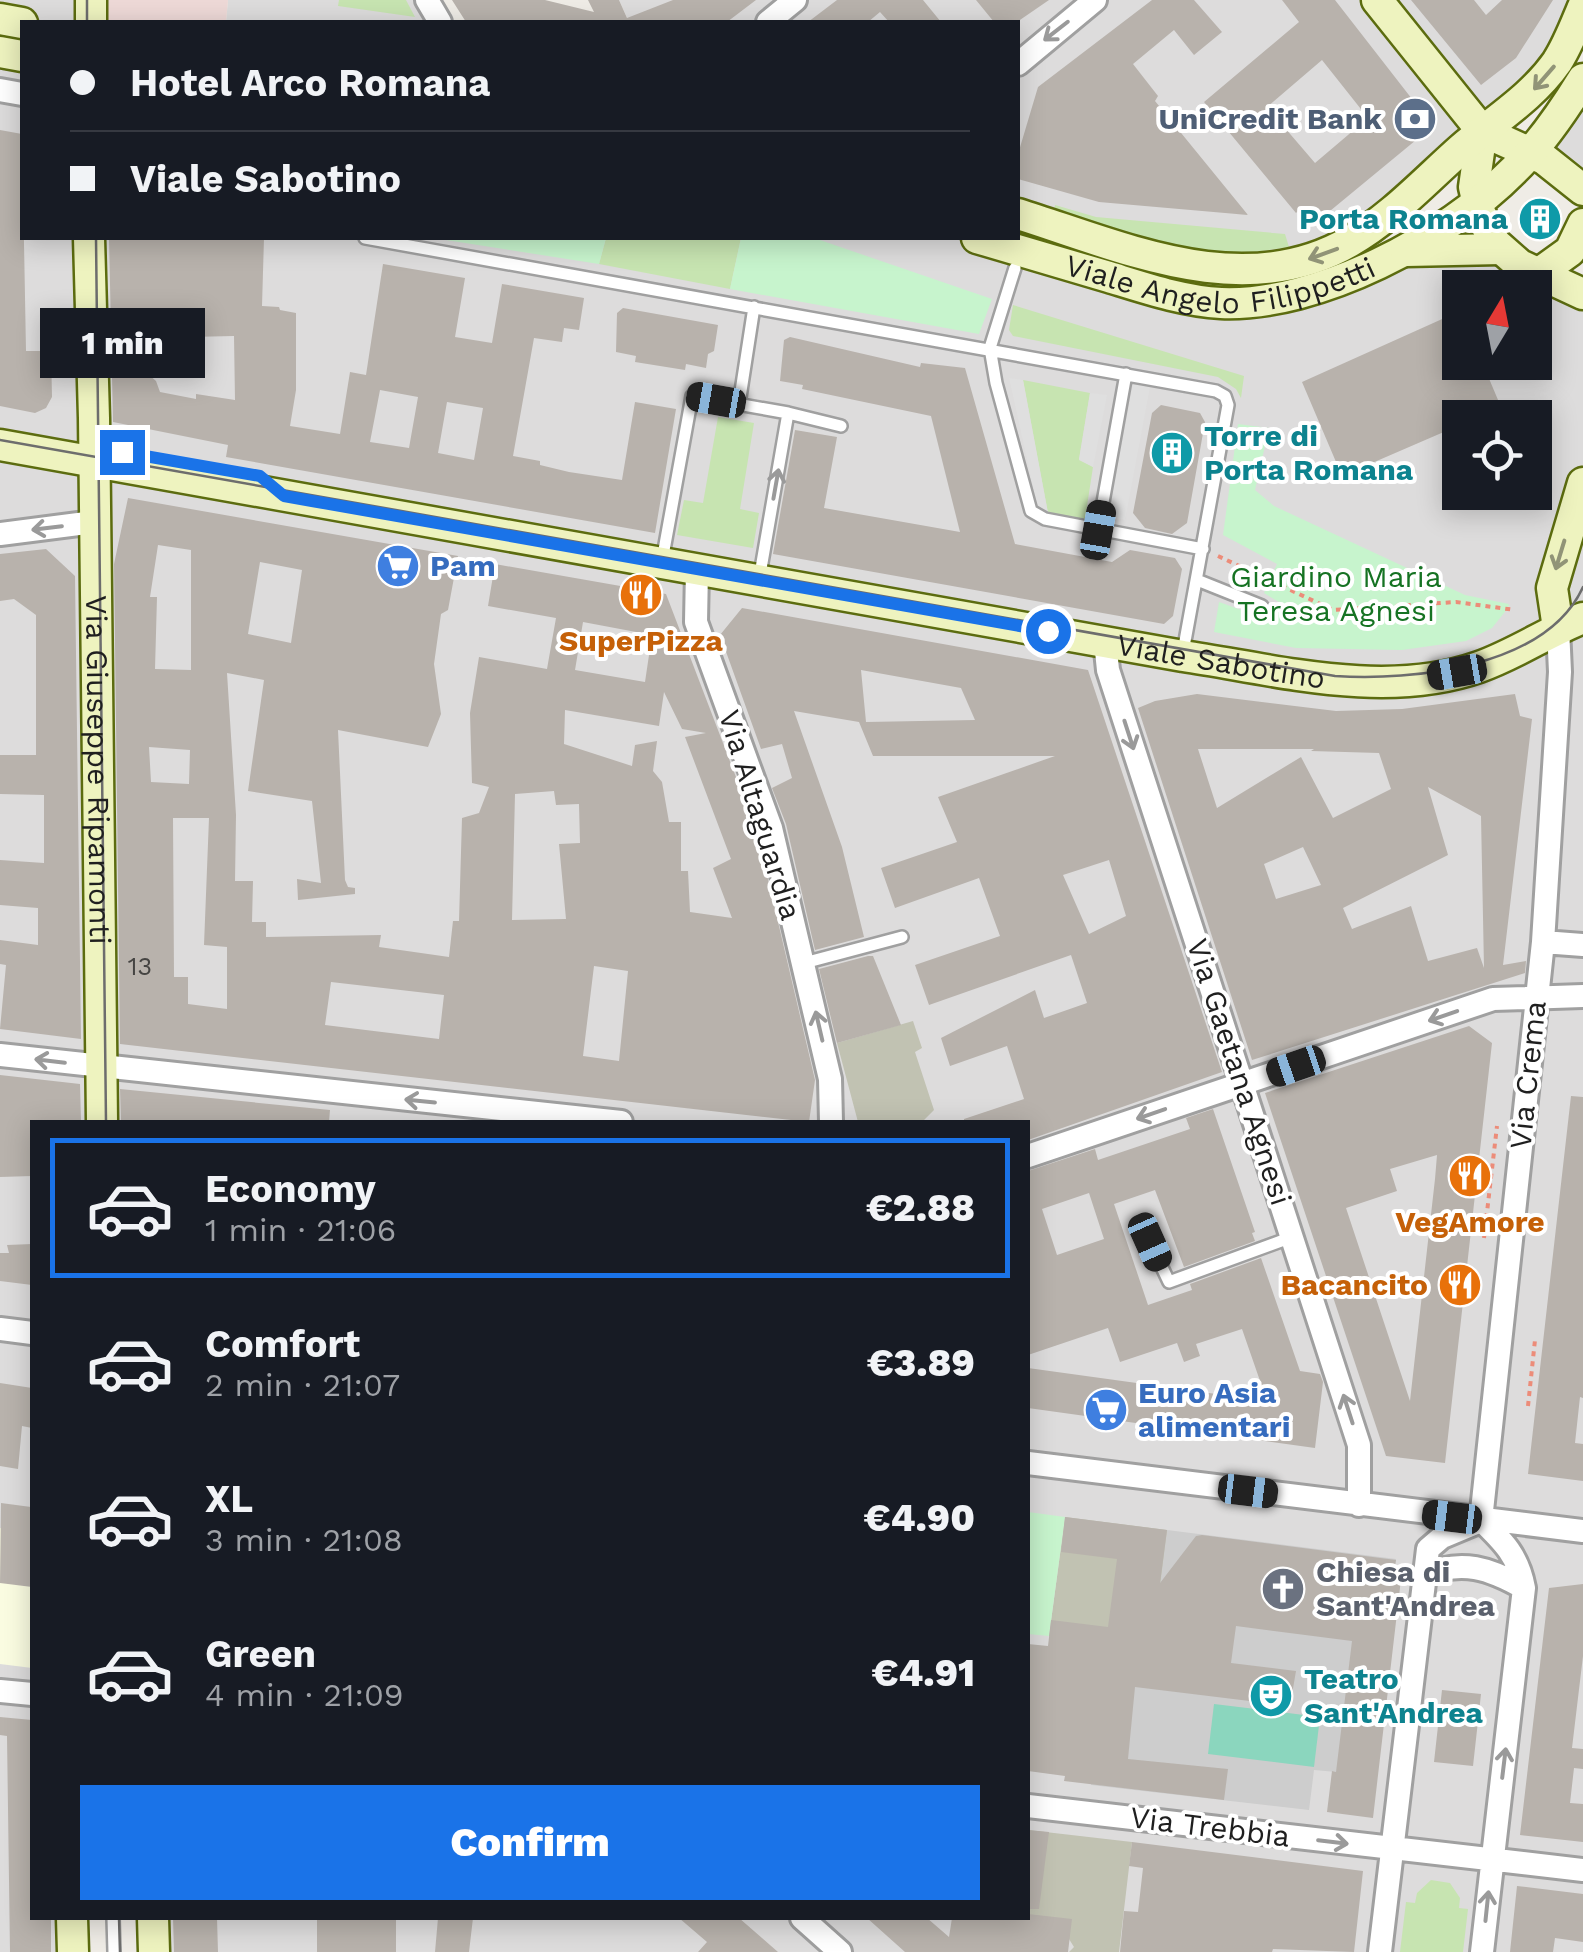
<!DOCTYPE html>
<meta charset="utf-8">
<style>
:root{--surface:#171b24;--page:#242831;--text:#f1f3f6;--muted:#9ea1a6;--line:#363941;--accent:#1a73e8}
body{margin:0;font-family:"Work Sans",sans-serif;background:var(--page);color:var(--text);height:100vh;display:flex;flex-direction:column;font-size:38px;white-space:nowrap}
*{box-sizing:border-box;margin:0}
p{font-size:32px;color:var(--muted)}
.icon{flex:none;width:55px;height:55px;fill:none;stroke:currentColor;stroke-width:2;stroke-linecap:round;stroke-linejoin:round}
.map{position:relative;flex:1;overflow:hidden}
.side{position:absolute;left:30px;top:1120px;width:1000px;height:800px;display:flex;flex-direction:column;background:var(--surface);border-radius:0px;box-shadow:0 5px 25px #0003}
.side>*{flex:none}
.hud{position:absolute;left:20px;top:20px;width:1000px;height:220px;border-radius:0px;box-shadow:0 5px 25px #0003;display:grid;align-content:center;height:220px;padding:0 50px;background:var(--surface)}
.needle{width:65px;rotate:10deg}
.fabs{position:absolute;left:1442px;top:270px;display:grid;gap:20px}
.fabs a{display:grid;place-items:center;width:110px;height:110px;border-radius:0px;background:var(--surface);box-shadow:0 5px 25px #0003;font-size:50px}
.end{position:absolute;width:45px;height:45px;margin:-22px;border:12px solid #1a73e8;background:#fff;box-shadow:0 0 0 5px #fff}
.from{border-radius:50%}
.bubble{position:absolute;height:70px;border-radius:0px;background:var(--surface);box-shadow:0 5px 25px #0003;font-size:32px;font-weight:800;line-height:70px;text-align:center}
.car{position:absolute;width:30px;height:60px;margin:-30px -15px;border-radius:12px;box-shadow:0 0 8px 2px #0007;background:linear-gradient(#222 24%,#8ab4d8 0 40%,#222 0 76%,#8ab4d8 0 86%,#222 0)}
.hud b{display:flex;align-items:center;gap:35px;height:95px;font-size:38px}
.hud b+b{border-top:2px solid var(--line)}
.hud i{width:25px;height:25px;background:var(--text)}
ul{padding:18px 0 0;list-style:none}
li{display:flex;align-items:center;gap:30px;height:140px;margin:0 20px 15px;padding:0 30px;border:5px solid transparent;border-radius:0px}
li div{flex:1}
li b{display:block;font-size:38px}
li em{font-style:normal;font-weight:800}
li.on{border-color:var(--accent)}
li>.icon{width:90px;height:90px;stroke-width:1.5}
.cta{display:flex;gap:20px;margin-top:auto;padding:20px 50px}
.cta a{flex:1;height:115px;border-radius:0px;background:var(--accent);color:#fff;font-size:40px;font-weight:800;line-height:115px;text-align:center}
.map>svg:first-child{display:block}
</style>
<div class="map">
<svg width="1583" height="1952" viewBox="0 0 1583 1952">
<rect width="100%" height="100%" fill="#efece6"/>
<path fill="#dddcdc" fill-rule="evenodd" d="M0 0H86L85 22H24L0 18Z
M228 0H430L443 22H226Z
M619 0H1364L1473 135 1362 229 1271 263 1018 211V22H629Z
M1371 0H1583L1566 41 1476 134Z
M0 56 22 60V238H87L89 458 0 443Z
M1583 84V185L1537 151Z
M1477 213 1583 296V1952H156V1918H1028V1122H104L92 238H964L1227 307ZM1460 288H1535V362H1460ZM1460 418H1535V492H1460Z
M0 448 89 463 96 1122H32V1332L0 1328Z
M0 1331 32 1335V1918H68V1952H0Z"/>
<path fill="#eed9d7" d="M88 0H228L226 22H88Z"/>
<path fill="#fafce1" d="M0 1528 32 1532V1668L0 1664Z"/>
<path fill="#cdcdcd" d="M1167 1530 1396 1559 1393 1578 1401 1579 1394 1628 1336 1772 1314 1770 1309 1810 1091 1785 1108 1643Z"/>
<path fill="#c1c2b2" d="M913 1021 922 1048 915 1052 934 1110 922 1122H858L837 1043Z
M1065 1517 1167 1530 1152 1649 1049 1636Z
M1028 1830 1132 1842 1119 1952H1069L1074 1947 1069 1939 1013 1932 1014 1918H1028Z"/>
<path fill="#c7e4b1" d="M339 0H406L415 17 338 6Z
M1055 205 1096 217 1285 234 1289 247 1228 256 1175 250 1054 213Z
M606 238H741L730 289 599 264Z
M1013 305 1244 376 1241 398 1236 389 1218 377 1013 336 1009 330Z
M1023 380 1090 393 1079 459 1093 467 1085 519 1048 513Z
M718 417 754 423 740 509 759 513 753 548 677 535 684 500 703 503Z
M1431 1880 1450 1883 1460 1898 1459 1908 1468 1909 1463 1952H1400L1406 1902 1415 1903 1417 1893Z"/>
<path fill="#c7f4cd" d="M433 238H606L599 264Z
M741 238H814L992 299 979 334 730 289Z
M1238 424 1269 428 1255 490 1274 506 1465 595 1509 604 1508 608 1492 628 1466 641 1402 650 1296 648 1214 632 1219 602 1272 621 1282 604 1264 593 1277 564 1223 535Z
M1028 1512 1065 1517 1049 1636 1028 1634Z"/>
<path fill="#8bd6be" d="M1214 1704 1320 1717 1314 1767 1208 1754Z"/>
<path fill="#dfdfdf" d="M1009 378 1023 380 1048 513H1039Z
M1133 384 1150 387 1125 520 1108 517Z
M1090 393 1107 395 1093 467 1079 460Z"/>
<path fill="#b8b2ac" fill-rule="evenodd" d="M452 0H545L594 12 588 0H619L627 18 673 0H756L727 22H466Z
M837 0H923L941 22H889L880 12 868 22H808Z
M976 0H1049L1017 22H994Z
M1152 0H1194L1222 32 1194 55 1174 30 1133 64 1158 96 1155 101 1248 215 1099 202 1018 179V154L1038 87Z
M1282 0H1335L1433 126 1313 225 1300 209 1296 213 1204 102 1299 22ZM1322 60 1368 118 1315 163 1267 107Z
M1411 0H1474L1486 15 1502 0H1553L1516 58 1481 85Z
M0 130 22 134 26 351H51L52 397 46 408 35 413 0 406Z
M109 238H264L262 306 279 307 280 310 296 313V390L290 426 340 434 350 372 366 375 383 264 465 278 455 337 492 343 502 284 584 298 579 330 564 328 562 342 534 338 513 456 540 461V465L569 472 622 480 635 402 676 409 655 533 226 457 228 445 113 422ZM234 336 235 400 196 394V399L160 392 156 381 122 351H190L189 337ZM380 390 418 397 409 448 370 442ZM447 402 483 408 474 460 438 453Z
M623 308 718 325 714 351 708 354 706 368 686 364 685 370 635 362 636 356 616 352 617 313Z
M1460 311V362H1482L1501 407 1476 418H1460V425L1342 476 1302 382Z
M790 337 920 367 921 363 965 368 1015 544 1112 562 1130 550 1175 558 1182 569 1173 616 1164 624 773 554 795 430 837 437 824 508 960 532 931 416 802 389 803 385 780 381 784 340Z
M1161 405 1200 413 1205 422 1187 523 1172 534 1145 528 1133 513 1152 413Z
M128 498 458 556 448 610 441 614 434 664 441 714 428 747 338 730 345 880 348 887 355 888V894L298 900 297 879 321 883 312 801 248 791 264 680 227 673 236 815 235 881H253L252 922H266V937L381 935 379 947 449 957 453 921H459L462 818 479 813 489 787 472 783 470 713 479 657 547 669 556 618 488 606 495 564 666 594 757 832 815 1080 809 1122 120 1044 114 564ZM158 545 191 550V670L155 669 157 597H150ZM260 562 302 570 291 643 248 634ZM583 622 652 635 645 682 575 670ZM664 692 682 729 706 733 685 737 731 859 713 868 732 918 690 912 688 871H681V822H669L662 782 653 771 657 741 635 745 632 766 564 744 565 710 659 726ZM149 747 190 750 189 784 151 782ZM554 791 556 805 579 804 580 843 559 844 566 919 512 920 515 794ZM173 818H209L204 945 227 947V1009L188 1004V977H174ZM594 966 628 971 619 1061 583 1056ZM331 982 444 995 439 1039 325 1025Z
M46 549 75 576 81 1039 0 1029 6 965 0 964V940L38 945V908L0 905V860L44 863V795L0 794V755H36V615L14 599 0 601V554Z
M742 608 1088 670 1222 1072 1028 1140V1122H964V1119L1024 1099 1007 1046 950 1066 941 1038 1035 990 1044 1018 1087 1003 1071 955 929 1005 915 965 1000 936 979 878 895 908 881 868 957 842 938 797 1055 756H873L859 722 794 711 842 847 864 937 815 950 786 824 772 788 792 778 782 744 761 749 720 635ZM861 670 961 688 975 720 866 722ZM1109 860 1126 916 1089 934 1063 875Z
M1197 694 1336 711 1402 709 1515 694 1520 716 1532 719 1503 965 1526 961 1525 973 1252 1060 1138 708 1155 701ZM1198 749H1314L1311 751 1379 753 1391 789 1333 818 1301 757 1217 808ZM1428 787 1481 816 1484 968 1477 948 1428 961 1411 906 1352 929 1343 908 1448 855ZM1303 847 1321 885 1276 899 1264 864Z
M868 956H873L901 1025 837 1043 819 969Z
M1469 1026 1492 1043 1445 1463 1386 1456 1265 1093ZM1437 1155 1435 1179 1410 1401 1346 1208 1397 1191 1390 1169Z
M0 1075 80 1084 81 1122H32V1176L0 1177Z
M120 1089 330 1110 329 1122H121Z
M1571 1096 1583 1097V1398L1580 1397 1575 1443 1583 1444V1481L1528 1474Z
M1213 1109 1255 1232 1252 1233 1255 1241 1184 1267 1155 1190 1114 1204 1148 1305 1192 1290 1190 1284 1261 1258 1300 1371 1320 1374 1323 1382 1315 1448 1028 1408V1368L1267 1401 1242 1329 1196 1344 1200 1356 1184 1362 1177 1343 1120 1362 1108 1328 1028 1355V1171L1095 1149 1098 1160 1190 1129 1186 1118ZM1089 1193 1104 1239 1057 1255 1042 1209Z
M32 1244V1285L0 1281V1253H9L7 1245Z
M0 1383 32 1388V1428L22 1426 18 1469 0 1466Z
M1 1503 31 1507 32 1510V1587L0 1583Z
M1065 1517 1167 1530 1160 1583 1196 1536 1202 1535 1396 1560 1393 1578 1401 1579 1373 1818 1327 1812 1332 1771 1336 1772 1352 1641 1236 1626 1231 1663 1296 1671 1290 1706 1135 1687 1128 1759 1228 1769 1224 1800 1064 1781 1065 1776 1028 1771V1644L1048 1646 1051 1620 1108 1627 1117 1559 1061 1552Z
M1583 1584V1656L1572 1748 1583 1749V1769L1574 1768 1570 1803 1583 1804V1842L1520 1835 1549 1588Z
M1442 1690 1481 1694 1473 1766 1434 1762Z
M0 1717 32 1720V1918H51V1952H10L7 1736 0 1735Z
M1028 1830 1049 1832 1039 1909H1028Z
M1132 1842 1363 1871 1354 1952 1273 1949 1272 1952H1120L1124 1911 1138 1912 1143 1868 1129 1866Z
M1517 1886 1583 1894V1942L1555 1938 1553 1952H1510Z
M1028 1914 1072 1919 1068 1952H905L867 1918H927L949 1937 952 1918H1028Z
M173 1918H217L218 1952H174Z
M317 1918H396V1952H317Z
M438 1918H473L469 1952H435Z
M679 1918H739L778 1952H698L707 1942Z"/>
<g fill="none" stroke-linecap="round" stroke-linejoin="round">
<g stroke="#a0a0a0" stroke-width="16">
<path id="lane" d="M365 238 1216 391 1225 396 1228 405 1183 652
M1015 268 990 348 996 383 1031 511 1045 519 1203 549
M739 404 754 307
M788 413 841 426
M1098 530 1126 374
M662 561 692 396 788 413 759 580
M1197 580 1262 606
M804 963 902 937
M1150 1242 1169 1282 1292 1237
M113 1918 114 1952"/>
</g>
<g stroke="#a0a0a0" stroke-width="28">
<path id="street" d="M427 0 440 22
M768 22 795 0
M1018 64 1095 0
M0 90 22 94
M0 534 94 522
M697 569 696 622 771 828 830 1079 831 1122
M1105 641 1108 670 1359 1445V1505
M1543 942 1583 945
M0 1055 621 1122
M1028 1156 1493 999 1583 996
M0 1329 32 1333
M1028 1463 1583 1531
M1481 1520 1543 942 1560 672 1558 628
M1481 1520C1504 1542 1518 1556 1524 1588L1482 1952
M1424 1576C1461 1558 1491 1569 1524 1588
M0 1691 32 1694
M1028 1806 1583 1870
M802 1918 840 1952
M1380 1952 1428 1549 1442 1537 1478 1522"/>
</g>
<g stroke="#5c6c0f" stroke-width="35">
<g id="secondary">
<path d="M91 0V22"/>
<path d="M1377 0 1482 131 1544 159 1583 190"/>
<path d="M0 19 22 23"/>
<path d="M0 52 22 56"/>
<path d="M1482 131 1474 187 1480 213 1495 243 1520 265 1583 294"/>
<path d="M1018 214C1123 247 1243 303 1349 242 1390 219 1426 180 1461 149 1493 121 1532 98 1557 62 1568 45 1575 26 1583 7"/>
<path id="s1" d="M89 238 94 418 102 1122"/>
<path id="s2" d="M977 238C1021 251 1065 264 1109 277 1145 288 1183 301 1221 303 1318 307 1447 238 1514 170 1541 144 1564 110 1583 79"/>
<path d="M1406 251 1501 249"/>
<path d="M1538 274 1570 251 1583 224"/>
<path id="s3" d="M0 445 1183 656C1277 670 1385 700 1479 667 1516 654 1547 632 1583 618"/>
<path d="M1558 628 1552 588 1583 483"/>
<path d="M72 1918 73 1952"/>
<path d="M153 1918 154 1952"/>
</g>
</g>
<path stroke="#ec8c79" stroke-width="4" stroke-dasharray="5 5" stroke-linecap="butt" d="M1218 556 1333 610 1456 602 1515 610
M1484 1238 1497 1126
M1528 1406 1535 1340"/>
<use href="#lane" stroke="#fff" stroke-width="11"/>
<use href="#street" stroke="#fff" stroke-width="22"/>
<use href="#secondary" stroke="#eef3bf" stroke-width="30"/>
<path stroke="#6d6d6d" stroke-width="2.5" d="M87 0V22
M96 238 106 1122
M0 440 1335 676C1412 681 1546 668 1583 587
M119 1918 120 1952"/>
</g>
<defs><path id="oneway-shaft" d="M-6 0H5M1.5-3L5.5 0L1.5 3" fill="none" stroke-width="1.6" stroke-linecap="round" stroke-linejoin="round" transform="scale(2.5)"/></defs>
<g stroke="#9a9a9a">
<use href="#oneway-shaft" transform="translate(1056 31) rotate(142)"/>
<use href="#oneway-shaft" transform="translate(776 484) rotate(-80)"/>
<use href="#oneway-shaft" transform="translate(47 528) rotate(173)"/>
<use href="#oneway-shaft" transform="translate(1129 735) rotate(72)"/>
<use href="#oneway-shaft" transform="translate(1443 1016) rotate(161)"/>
<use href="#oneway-shaft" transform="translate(819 1026) rotate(-103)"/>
<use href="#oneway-shaft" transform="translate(50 1061) rotate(-173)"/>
<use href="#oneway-shaft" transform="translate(420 1101) rotate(-174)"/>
<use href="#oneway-shaft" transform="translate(1151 1114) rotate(161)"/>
<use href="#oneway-shaft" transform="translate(1348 1409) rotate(-108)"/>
<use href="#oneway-shaft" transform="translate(1504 1763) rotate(-83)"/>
<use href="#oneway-shaft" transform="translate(1333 1842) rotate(7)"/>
<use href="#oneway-shaft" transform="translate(1487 1906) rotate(-84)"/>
</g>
<g stroke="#919477">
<use href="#oneway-shaft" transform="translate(1544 78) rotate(131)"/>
<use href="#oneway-shaft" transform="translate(1323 254) rotate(160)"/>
<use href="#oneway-shaft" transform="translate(1560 555) rotate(107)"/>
</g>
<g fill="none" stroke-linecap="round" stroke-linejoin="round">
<path stroke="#1a73e8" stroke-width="12" d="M122 452 260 476 284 496 312 501 1048 631"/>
</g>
<defs>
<g id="bank-disc" transform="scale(2.25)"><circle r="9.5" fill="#5c6f8a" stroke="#fff"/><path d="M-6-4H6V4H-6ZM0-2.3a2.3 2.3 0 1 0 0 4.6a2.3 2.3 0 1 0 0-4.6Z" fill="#fff"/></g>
<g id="building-disc" transform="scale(2.25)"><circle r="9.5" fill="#0f9aa8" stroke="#fff"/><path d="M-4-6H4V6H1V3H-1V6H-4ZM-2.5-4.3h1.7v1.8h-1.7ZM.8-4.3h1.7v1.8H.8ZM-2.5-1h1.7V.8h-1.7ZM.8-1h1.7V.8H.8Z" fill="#fff"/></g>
<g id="supermarket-disc" transform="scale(2.25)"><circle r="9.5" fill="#3f7fe0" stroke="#fff"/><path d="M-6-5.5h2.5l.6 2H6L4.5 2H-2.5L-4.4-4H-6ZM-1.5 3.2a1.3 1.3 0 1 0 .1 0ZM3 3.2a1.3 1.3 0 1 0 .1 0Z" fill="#fff"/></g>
<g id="restaurant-disc" transform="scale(2.25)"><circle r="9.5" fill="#e8710a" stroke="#fff"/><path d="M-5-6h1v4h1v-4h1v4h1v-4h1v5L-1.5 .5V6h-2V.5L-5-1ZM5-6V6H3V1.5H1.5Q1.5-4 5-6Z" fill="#fff"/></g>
<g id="church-disc" transform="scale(2.25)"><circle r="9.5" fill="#6b7280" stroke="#fff"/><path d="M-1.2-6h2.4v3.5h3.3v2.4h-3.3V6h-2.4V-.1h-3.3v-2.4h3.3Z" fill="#fff"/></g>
<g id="theatre-disc" transform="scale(2.25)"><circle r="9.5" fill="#0f9aa8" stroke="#fff"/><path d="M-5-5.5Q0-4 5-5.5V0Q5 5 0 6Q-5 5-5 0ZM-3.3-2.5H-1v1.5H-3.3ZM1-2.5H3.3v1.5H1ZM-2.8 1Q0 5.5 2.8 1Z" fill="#fff"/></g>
</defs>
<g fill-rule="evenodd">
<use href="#bank-disc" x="1415" y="119"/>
<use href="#building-disc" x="1540" y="219"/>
<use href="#building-disc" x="1172" y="453"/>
<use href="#supermarket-disc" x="398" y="566"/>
<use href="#restaurant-disc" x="641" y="595"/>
<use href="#restaurant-disc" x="1470" y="1176"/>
<use href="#restaurant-disc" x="1460" y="1285"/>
<use href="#supermarket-disc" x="1106" y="1410"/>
<use href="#church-disc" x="1283" y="1589"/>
<use href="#theatre-disc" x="1271" y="1696"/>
</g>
<g text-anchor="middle" stroke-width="8" stroke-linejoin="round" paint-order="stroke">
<g font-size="25" fill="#454442">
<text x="140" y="975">13</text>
</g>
<g font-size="30" font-weight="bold" fill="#4e5e75" stroke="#fff" text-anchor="end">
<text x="1382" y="129">UniCredit Bank</text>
</g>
<g font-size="30" font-weight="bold" fill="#0d838f" stroke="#fff" text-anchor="start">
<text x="1508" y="229" text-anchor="end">Porta Romana</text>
<text x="1204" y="446">Torre di<tspan x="1204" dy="34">Porta Romana</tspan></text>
<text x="1304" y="1689">Teatro<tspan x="1304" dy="34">Sant'Andrea</tspan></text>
</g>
<g font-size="30" fill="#1f1f1f" stroke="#fff">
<text dy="10" stroke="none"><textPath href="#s2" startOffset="252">Viale Angelo Filippetti</textPath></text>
<text dy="10" stroke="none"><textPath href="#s3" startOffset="1240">Viale Sabotino</textPath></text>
<text dy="10" stroke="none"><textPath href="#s1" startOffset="532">Via Giuseppe Ripamonti</textPath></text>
<text transform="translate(760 815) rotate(73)" y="10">Via Altaguardia</text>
<text transform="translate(1239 1072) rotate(72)" y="10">Via Gaetana Agnesi</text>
<text transform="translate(1528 1075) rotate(-84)" y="10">Via Crema</text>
<text transform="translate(1210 1827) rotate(7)" y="10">Via Trebbia</text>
</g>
<g font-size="30" font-weight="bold" fill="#366cbe" stroke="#fff" text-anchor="start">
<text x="430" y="576">Pam</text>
<text x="1138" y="1403">Euro Asia<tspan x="1138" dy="34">alimentari</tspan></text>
</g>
<g font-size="30" fill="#167323" stroke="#fff">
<text x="1336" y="587">Giardino Maria<tspan x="1336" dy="34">Teresa Agnesi</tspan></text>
</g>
<g font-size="30" font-weight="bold" fill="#c56008" stroke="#fff">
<text x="641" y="651">SuperPizza</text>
<text x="1470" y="1232">VegAmore</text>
<text x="1428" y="1295" text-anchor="end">Bacancito</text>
</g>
<g font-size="30" font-weight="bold" fill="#5b616d" stroke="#fff" text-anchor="start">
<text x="1316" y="1582">Chiesa di<tspan x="1316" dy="34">Sant'Andrea</tspan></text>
</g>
</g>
</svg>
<div class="fabs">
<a><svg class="needle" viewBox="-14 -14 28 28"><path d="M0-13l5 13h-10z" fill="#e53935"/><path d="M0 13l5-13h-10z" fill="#9ea1a6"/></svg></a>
<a><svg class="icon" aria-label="locate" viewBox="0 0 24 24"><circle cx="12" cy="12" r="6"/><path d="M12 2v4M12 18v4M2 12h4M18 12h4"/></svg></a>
</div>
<i class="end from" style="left:1048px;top:631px"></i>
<i class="end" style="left:122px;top:452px"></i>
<div class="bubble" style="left:40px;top:308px;width:165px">1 min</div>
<i class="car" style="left:716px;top:400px;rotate:280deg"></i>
<i class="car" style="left:1098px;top:530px;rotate:10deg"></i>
<i class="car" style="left:1457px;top:672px;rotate:260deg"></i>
<i class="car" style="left:1296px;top:1066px;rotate:251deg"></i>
<i class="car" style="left:1150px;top:1242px;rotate:156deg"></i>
<i class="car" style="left:1248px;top:1491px;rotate:97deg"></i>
<i class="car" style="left:1452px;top:1517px;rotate:277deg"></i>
<div class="hud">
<b><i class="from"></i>Hotel Arco Romana</b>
<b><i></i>Viale Sabotino</b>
</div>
<section class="side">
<ul>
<li class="on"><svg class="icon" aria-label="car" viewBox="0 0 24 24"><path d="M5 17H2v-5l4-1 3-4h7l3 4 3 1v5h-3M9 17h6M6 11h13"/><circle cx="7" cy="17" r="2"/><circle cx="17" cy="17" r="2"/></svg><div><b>Economy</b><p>1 min · 21:06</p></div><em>€2.88</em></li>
<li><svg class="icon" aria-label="car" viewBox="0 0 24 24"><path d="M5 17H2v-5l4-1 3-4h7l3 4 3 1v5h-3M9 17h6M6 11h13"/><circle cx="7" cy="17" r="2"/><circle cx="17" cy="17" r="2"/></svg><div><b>Comfort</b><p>2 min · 21:07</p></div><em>€3.89</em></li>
<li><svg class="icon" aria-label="car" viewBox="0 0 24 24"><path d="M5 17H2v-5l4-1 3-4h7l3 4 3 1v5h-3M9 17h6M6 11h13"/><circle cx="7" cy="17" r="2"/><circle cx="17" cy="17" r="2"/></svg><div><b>XL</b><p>3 min · 21:08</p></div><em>€4.90</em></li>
<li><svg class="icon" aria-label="car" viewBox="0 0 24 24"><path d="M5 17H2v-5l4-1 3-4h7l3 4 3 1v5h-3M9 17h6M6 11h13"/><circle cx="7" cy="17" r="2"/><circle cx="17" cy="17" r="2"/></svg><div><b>Green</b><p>4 min · 21:09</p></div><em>€4.91</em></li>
</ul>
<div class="cta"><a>Confirm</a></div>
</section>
</div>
